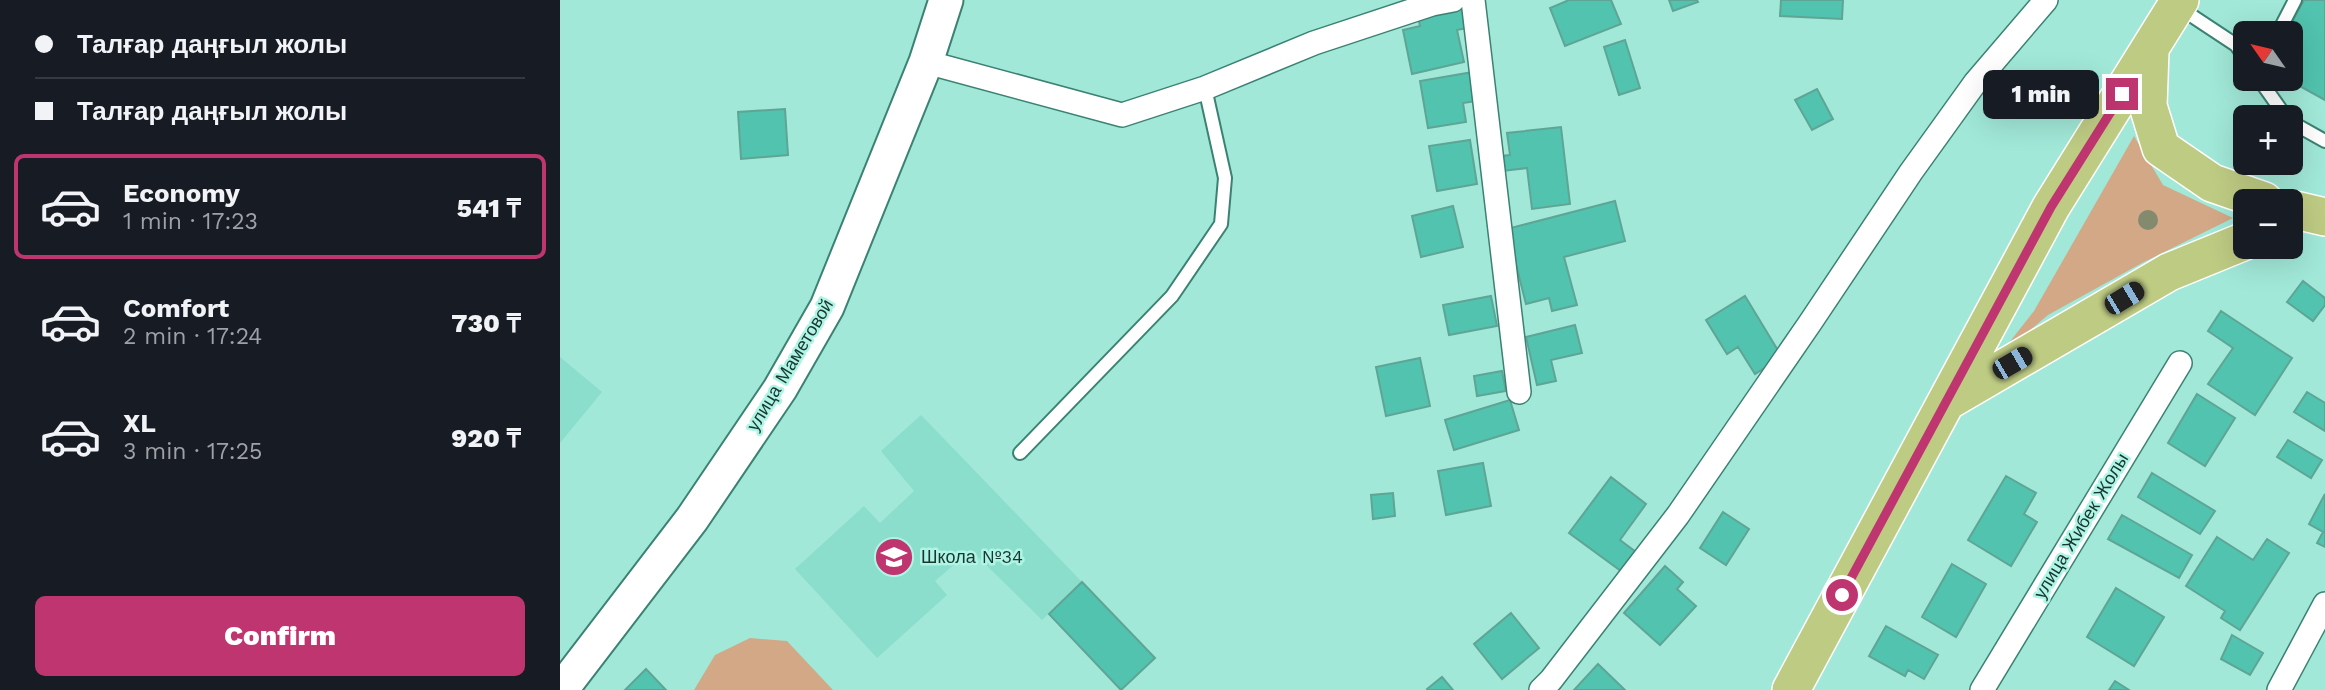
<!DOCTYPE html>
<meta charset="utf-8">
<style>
:root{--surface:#171b24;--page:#242831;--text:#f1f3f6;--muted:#9ea1a6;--line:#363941;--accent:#bf356f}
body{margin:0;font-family:"Work Sans",sans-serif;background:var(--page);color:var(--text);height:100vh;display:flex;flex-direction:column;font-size:26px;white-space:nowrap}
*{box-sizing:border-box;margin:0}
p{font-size:23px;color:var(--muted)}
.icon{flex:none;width:38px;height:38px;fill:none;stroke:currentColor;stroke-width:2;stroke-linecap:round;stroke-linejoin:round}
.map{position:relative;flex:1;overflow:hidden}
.sheet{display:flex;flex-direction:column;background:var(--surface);width:560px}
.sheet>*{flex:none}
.banner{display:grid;align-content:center;height:154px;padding:0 35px;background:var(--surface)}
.needle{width:46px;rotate:304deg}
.buttons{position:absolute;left:1673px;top:21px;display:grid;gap:14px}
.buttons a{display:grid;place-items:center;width:70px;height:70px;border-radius:10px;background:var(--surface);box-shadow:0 7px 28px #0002;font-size:35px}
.end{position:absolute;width:32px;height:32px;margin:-16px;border:9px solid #bf356f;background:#fff;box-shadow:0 0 0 4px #fff}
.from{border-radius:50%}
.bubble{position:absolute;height:49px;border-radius:10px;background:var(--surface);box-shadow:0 7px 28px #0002;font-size:23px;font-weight:800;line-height:49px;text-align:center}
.car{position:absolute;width:21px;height:42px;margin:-21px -10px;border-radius:9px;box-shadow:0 0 5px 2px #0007;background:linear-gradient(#222 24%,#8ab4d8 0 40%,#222 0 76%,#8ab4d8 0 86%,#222 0)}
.banner b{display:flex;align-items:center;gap:24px;height:66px;font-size:26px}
.banner b+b{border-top:2px solid var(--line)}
.banner i{width:18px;height:18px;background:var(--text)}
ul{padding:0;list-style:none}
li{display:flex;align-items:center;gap:21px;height:105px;margin:0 14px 10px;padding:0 21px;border:4px solid transparent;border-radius:10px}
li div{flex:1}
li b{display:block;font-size:26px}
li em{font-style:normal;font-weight:800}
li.on{border-color:var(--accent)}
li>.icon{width:63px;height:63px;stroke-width:1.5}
.cta{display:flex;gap:14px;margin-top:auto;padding:14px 35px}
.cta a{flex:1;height:80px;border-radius:10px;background:var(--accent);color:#fff;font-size:28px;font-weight:800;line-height:80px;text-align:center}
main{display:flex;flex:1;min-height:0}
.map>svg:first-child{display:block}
</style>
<main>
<section class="sheet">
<div class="banner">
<b><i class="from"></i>Талғар даңғыл жолы</b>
<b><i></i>Талғар даңғыл жолы</b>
</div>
<ul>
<li class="on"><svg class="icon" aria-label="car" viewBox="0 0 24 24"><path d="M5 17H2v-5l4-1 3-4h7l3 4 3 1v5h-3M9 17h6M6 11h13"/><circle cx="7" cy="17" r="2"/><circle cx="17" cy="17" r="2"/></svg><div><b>Economy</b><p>1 min · 17:23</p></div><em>541 ₸</em></li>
<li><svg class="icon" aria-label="car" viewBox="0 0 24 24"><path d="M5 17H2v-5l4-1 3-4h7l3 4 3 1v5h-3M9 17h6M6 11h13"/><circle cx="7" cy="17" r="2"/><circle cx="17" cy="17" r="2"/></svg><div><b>Comfort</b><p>2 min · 17:24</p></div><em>730 ₸</em></li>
<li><svg class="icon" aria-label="car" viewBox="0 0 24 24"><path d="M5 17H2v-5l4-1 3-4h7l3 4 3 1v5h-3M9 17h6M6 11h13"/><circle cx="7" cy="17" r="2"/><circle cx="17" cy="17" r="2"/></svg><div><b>XL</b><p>3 min · 17:25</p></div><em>920 ₸</em></li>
</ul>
<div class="cta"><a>Confirm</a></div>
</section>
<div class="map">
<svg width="1765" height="690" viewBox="0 0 1765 690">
<rect width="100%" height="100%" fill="#a1e8d8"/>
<path fill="#8bddcc" d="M0 357 42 392 0 443Z
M361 415 522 582 482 620 411 550 375 581 387 595 317 658 235 569 304 506 320 523 354 491 321 451Z"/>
<path fill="#d3a887" d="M1574 136 1603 185 1673 218 1582 263 1488 315 1437 358 1474 311Z
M190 638 227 641 273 690H134L155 655Z"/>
<path fill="#51c3ae" stroke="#5fa596" stroke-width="2" d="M1009 0H1051L1061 24 1005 46 990 8Z
M1109 0H1137L1138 2 1113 11Z
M1221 0H1283L1282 19 1220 16Z
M1744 0H1765V100L1727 79H1731V33H1726Z
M903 8 907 28 897 30 904 62 852 74 843 30 860 26 858 17Z
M1065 40 1080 88 1059 95 1044 47Z
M913 72 917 101 903 103 906 122 868 128 860 81Z
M1257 89 1273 119 1252 130 1235 100Z
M225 109 228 155 181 159 178 112Z
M1001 127 1010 204 972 209 967 168 943 171 941 156 950 155 947 133Z
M910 140 917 184 877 191 869 146Z
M1055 201 1065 241 1004 257 1017 305 992 311 989 298 966 304 947 229Z
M893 206 903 247 861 257 852 216Z
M1743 281 1765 298V305L1753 321 1727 302Z
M931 296 937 326 889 335 883 305Z
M1185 296 1222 357 1195 374 1178 347 1167 354 1146 320Z
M1661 311 1732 358 1695 415 1648 384 1673 348 1648 331Z
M1015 325 1022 353 991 360 996 381 977 385 966 337Z
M860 358 870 406 826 416 816 367Z
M942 371 946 391 917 396 914 376Z
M1747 392 1765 403V431L1734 412Z
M1637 394 1675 418 1645 466 1608 443Z
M950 400 959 430 894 450 885 420Z
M1728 440 1762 460 1751 478 1717 457Z
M923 463 931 506 886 515 878 471Z
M1592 473 1655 511 1640 534 1578 497Z
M1446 476 1476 493 1464 514 1477 522 1451 566 1408 540Z
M1051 477 1086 504 1060 540 1076 552 1061 571 1009 533Z
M833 493 835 516 813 519 811 495Z
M1765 494V547L1757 543 1763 532 1749 524Z
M1163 512 1189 529 1166 565 1140 548Z
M1562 515 1632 555 1619 578 1548 539Z
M1657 537 1693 560 1707 539 1729 553 1680 630 1661 618 1665 611 1626 586Z
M1392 564 1426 584 1396 637 1362 617Z
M1105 566 1123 582 1117 589 1136 606 1100 645 1064 613Z
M522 582 595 658 561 690 489 614Z
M1556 588 1604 617 1574 666 1527 637Z
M951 613 979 648 942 679 914 644Z
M1326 626 1378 655 1364 679 1348 670 1345 676 1309 656Z
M1672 635 1703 653 1690 675 1661 659Z
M1038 664 1065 690H1014Z
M86 669 106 690H65Z
M882 677 893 690H868L867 689Z
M1555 681 1569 690H1549Z"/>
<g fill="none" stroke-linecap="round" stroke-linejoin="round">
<g stroke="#3c8274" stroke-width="16">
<path id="lane" d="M1620 8 1676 45 1685 58
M1718 33 1735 0
M1699 79 1726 117
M1731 122 1765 141
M460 453 612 296 661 224 665 178 645 88"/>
</g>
<g stroke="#3c8274" stroke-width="26">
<path id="street" d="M913 0 959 392
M366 62 562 115 645 88 754 43 872 4 893 0
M981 690 991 680 1118 515 1250 323 1351 172 1415 83 1486 0
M1422 690 1620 363
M1719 690 1765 604"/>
</g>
<g stroke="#3c8274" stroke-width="37">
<path id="secondary" d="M1 690 132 519 220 389 267 307 366 62 386 0"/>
</g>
<g stroke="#fff" stroke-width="40">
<path id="primary" d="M1590 51 1588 106 1601 148 1652 183 1704 201
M1731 209 1765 217
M1386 402 1609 272 1685 241
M1231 690 1491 207 1620 0"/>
</g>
<use href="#lane" stroke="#fff" stroke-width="12"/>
<use href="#street" stroke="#fff" stroke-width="23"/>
<use href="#secondary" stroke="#fff" stroke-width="33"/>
<use href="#primary" stroke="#becb83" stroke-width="37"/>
</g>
<circle fill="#838a6d" cx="1588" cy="220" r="10"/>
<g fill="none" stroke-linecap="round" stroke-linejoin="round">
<path stroke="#bf356f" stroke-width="9" d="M1282 595 1491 207 1562 94"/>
</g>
<defs>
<g id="school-disc" transform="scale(2.0125)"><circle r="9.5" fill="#bf356f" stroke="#aef5e5"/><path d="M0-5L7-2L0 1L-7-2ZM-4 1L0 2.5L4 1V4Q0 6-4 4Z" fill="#fff"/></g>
</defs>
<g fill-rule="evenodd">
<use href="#school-disc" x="334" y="557"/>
</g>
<g text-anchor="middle" stroke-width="5" stroke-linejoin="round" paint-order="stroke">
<g font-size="18" fill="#193630" stroke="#aef5e5">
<text transform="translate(230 365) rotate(-59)" y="6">улица Маметовой</text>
<text transform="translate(1521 526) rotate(-59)" y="6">улица Жибек Жолы</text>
</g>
<g font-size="18" fill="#193630" stroke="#aef5e5" text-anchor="start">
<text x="361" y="563">Школа №34</text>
</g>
</g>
</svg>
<div class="buttons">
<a><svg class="needle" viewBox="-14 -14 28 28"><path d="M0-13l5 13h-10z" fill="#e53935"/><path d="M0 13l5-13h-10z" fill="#9ea1a6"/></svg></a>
<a>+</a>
<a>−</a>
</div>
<i class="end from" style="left:1282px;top:595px"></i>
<i class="end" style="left:1562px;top:94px"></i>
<div class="bubble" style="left:1423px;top:70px;width:116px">1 min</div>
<i class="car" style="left:1564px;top:298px;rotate:59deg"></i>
<i class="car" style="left:1452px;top:363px;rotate:60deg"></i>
</div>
</main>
